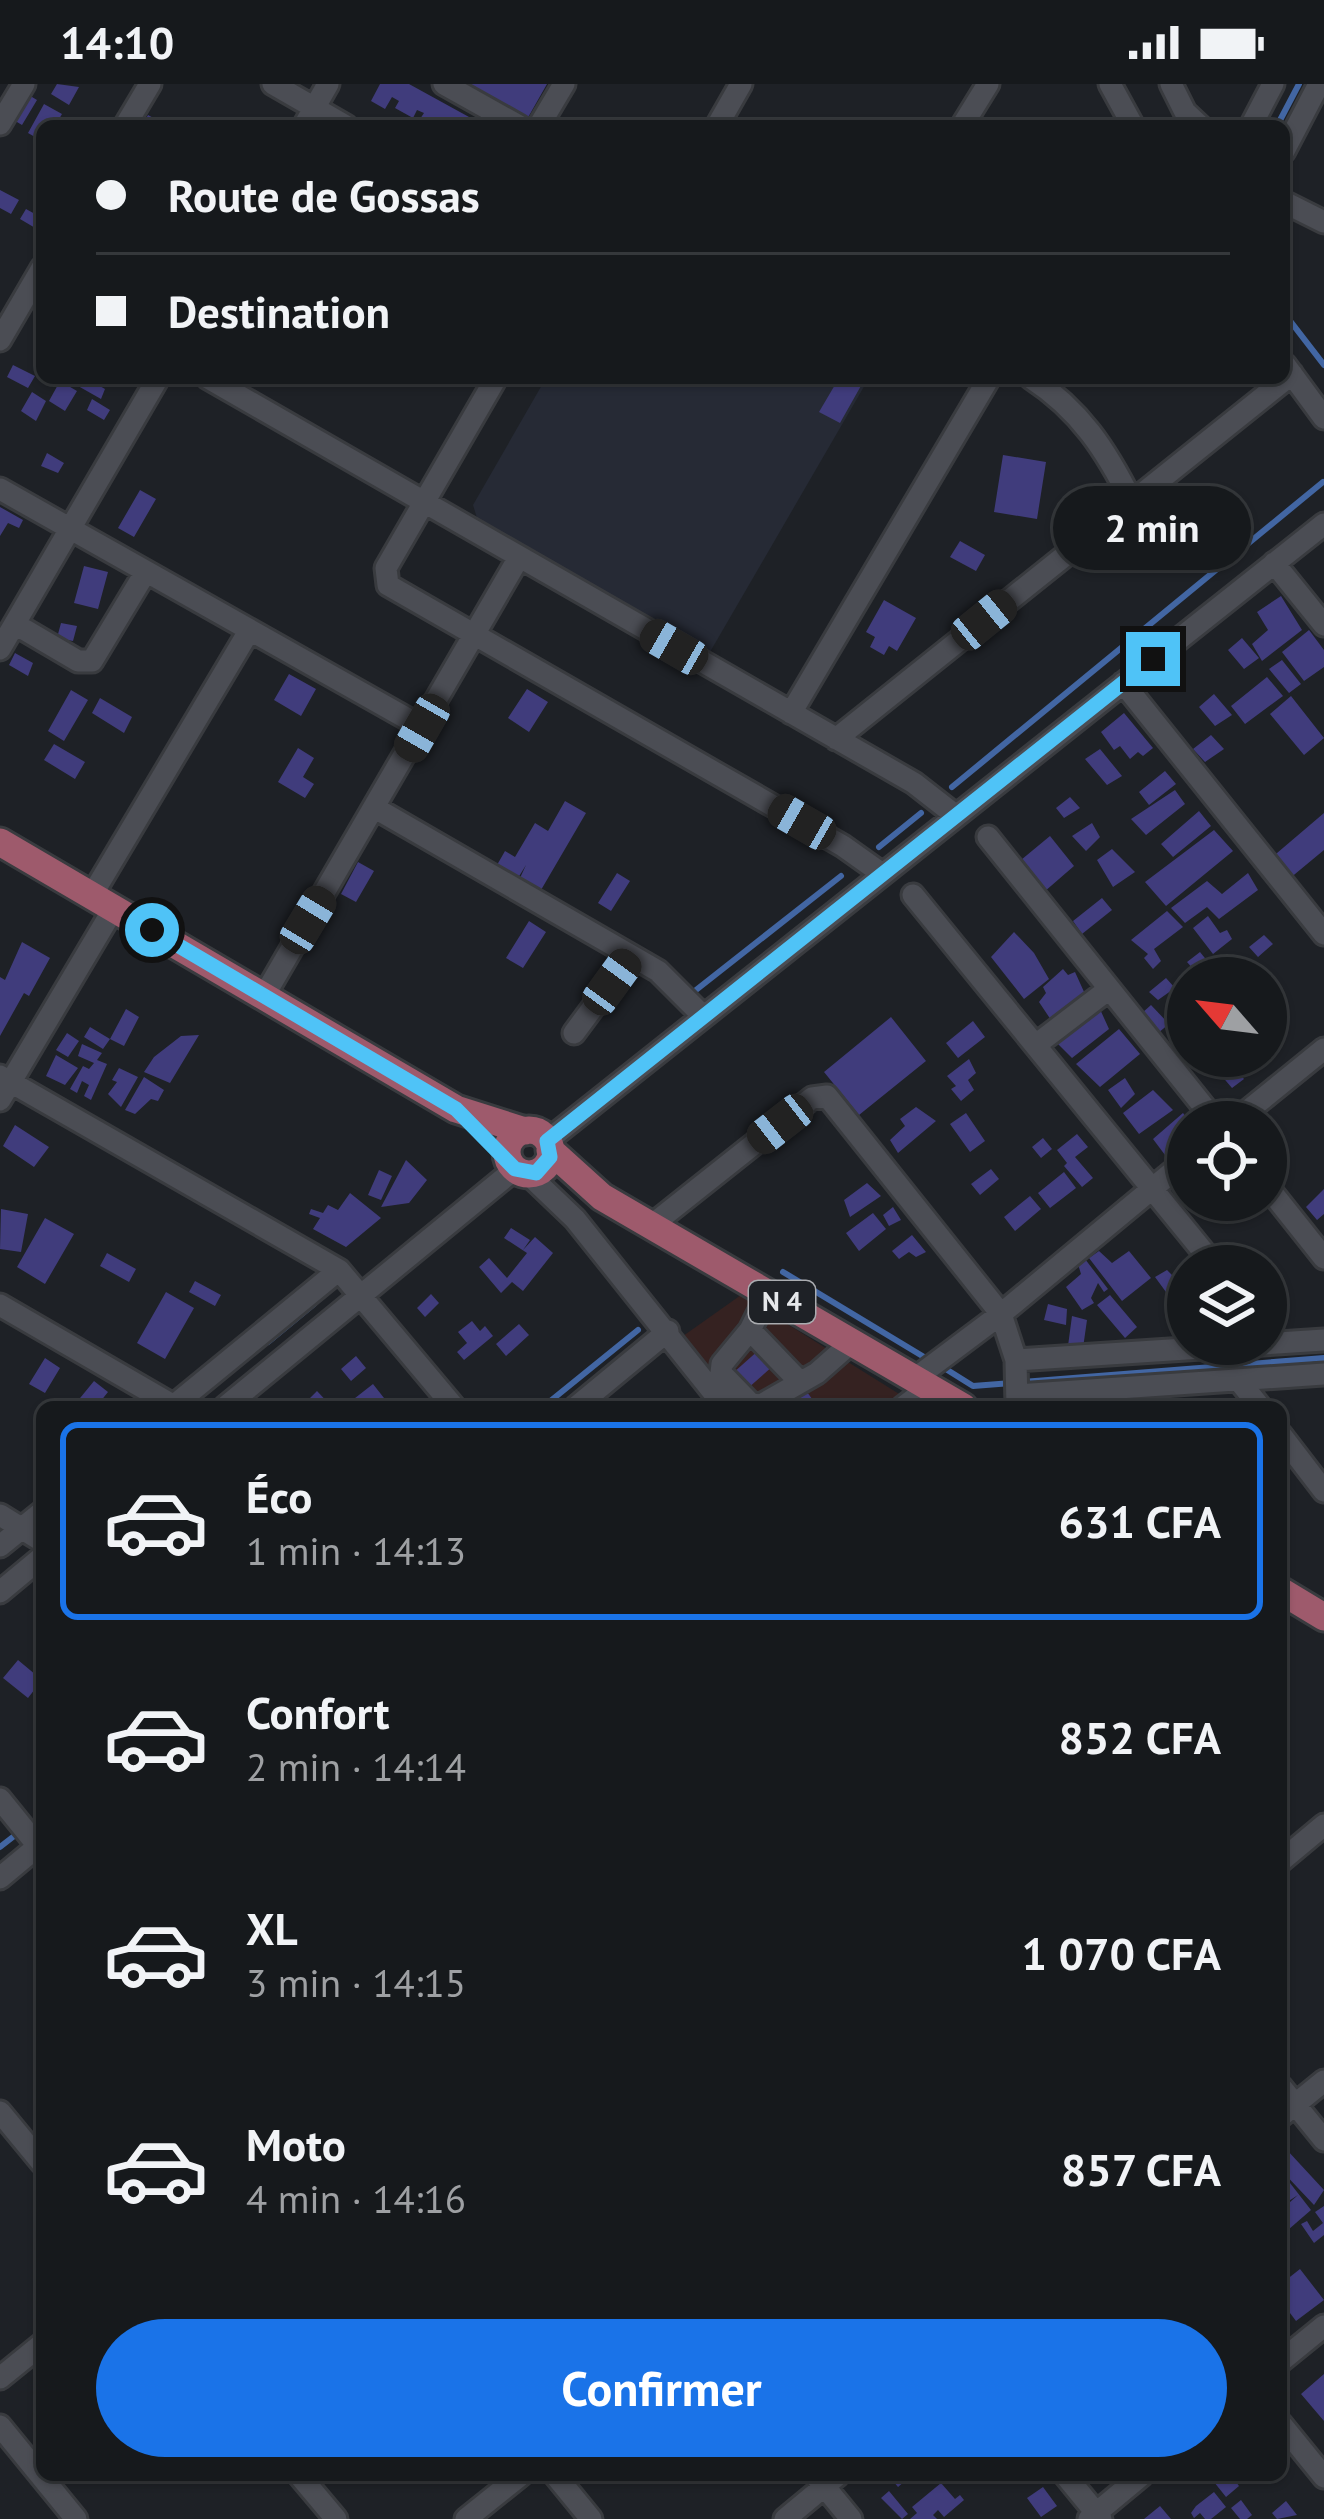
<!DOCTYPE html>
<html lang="fr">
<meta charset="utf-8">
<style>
:root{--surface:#16191c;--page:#232629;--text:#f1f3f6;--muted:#9ea0a3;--line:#35383b;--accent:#1a73e8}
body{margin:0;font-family:"PT Sans",sans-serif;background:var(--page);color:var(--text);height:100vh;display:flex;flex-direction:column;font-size:45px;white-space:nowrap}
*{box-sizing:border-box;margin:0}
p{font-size:39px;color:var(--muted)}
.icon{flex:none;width:66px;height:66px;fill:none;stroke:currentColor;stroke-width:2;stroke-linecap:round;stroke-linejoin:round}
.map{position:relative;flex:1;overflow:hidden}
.side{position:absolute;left:36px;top:1317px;width:1251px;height:1080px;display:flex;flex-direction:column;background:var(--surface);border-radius:18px;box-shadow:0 3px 9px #0004,0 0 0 3px var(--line)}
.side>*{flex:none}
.guide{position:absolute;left:36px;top:36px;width:1254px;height:264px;border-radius:18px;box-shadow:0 3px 9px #0004,0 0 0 3px var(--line);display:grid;align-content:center;height:264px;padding:0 60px;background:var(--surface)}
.needle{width:78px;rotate:298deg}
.controls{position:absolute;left:1167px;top:873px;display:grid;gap:24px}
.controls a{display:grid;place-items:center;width:120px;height:120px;border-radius:50%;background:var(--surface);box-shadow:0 3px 9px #0004,0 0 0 3px var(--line);font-size:60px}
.end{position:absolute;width:54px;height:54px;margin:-27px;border:15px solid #4fc3f7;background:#111;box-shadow:0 0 0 6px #111}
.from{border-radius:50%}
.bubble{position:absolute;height:84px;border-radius:42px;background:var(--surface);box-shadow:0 3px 9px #0004,0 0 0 3px var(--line);font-size:39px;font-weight:700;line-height:84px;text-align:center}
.car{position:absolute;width:36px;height:72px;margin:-36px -18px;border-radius:15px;box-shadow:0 0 9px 3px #0007;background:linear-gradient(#222 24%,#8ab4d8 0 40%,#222 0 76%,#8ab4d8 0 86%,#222 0)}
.guide b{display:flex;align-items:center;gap:42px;height:114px;font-size:45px}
.guide b+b{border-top:3px solid var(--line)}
.guide i{width:30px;height:30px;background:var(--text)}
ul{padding:21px 0 0;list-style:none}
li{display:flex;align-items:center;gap:36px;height:198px;margin:0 24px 18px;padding:0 36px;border:6px solid transparent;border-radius:18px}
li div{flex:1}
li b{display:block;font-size:45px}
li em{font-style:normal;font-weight:700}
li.selected{border-color:var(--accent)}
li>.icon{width:108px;height:108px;stroke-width:1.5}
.cta{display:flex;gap:24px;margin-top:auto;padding:24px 60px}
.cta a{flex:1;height:138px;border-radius:72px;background:var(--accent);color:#fff;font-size:48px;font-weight:700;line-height:138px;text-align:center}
.status{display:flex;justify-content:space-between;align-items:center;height:84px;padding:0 60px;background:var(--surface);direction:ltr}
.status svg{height:33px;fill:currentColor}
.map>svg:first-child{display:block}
</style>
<div class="status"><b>14:10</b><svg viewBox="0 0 49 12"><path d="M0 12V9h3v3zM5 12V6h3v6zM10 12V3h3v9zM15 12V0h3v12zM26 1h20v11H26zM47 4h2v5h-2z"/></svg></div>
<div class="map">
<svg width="1324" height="2435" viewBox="0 0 1324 2435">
<rect width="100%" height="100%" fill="#1e2126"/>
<path fill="#352221" d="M741 1211 920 1323H733L676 1257Z"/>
<path fill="#262a35" d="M546 294H869L710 568 477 434 473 421Z"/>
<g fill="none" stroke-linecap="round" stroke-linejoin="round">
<path stroke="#4266a3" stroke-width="6" d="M1277 42 1299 0
M1284 229 1324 281
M952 703 1323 398
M879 763 921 729
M696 906 841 792
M783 1188 929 1276
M268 1258 314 1220
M941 1282 973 1302 1324 1274
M543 1323 638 1246
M38 1733 42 1730
M0 1763 18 1749"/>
</g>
<path fill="#403c7c" d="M57 0 79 3 69 21 51 10Z
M380 0H409L469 33 464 42H429L430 35 425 42 418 38 424 29 417 26 413 34 395 24 399 17 392 13 385 25 371 17Z
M462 0H547L526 37Z
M27 10 37 16 22 41 12 35Z
M44 20 62 30 55 42H42V57L28 49Z
M148 31 168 42H142Z
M0 106 19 116 11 130 0 124Z
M42 116V148L20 135 26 125 35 130Z
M13 281 35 292 28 304 7 293Z
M73 294H86L105 305 101 315 71 298Z
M839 294H852L862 300 840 339 819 328Z
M60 297 77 307 65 327 49 317Z
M32 308 46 317 36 337 21 327Z
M92 315 110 326 104 336 87 326Z
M47 369 64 379 58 389 41 382Z
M1003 371 1046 378 1037 435 994 428Z
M140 406 156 415 134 453 118 444Z
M0 423 23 436 19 444 8 439 0 452Z
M960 457 985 471 976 487 950 473Z
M84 482 108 488 98 525 74 519Z
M1281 512 1302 546 1262 577 1252 560 1268 546 1257 528Z
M884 516 916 534 897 567 889 562 884 571 870 563 875 553 866 548Z
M61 539 77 542 73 557 57 554Z
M1309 546 1324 566V583L1304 597 1282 568Z
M1242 554 1259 574 1244 585 1228 566Z
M15 569 33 579 28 592 9 581Z
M1282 576 1301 600 1289 609 1269 585Z
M289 590 316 605 301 632 274 616Z
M1267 593 1283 612 1245 640 1231 622Z
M527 605 548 618 529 648 508 634Z
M71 606 88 616 64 657 48 647Z
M1214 610 1232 631 1215 642 1199 623Z
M1291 612 1324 654 1304 671 1270 630Z
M100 614 132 633 124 649 92 629Z
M1124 629 1153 664 1143 672 1138 668 1130 675 1120 662 1114 666 1101 648Z
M1211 651 1224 665 1205 678 1193 665Z
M54 660 85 678 75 695 44 676Z
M298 664 314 674 303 693 314 700 305 714 278 698Z
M1100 665 1122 692 1107 701 1085 675Z
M1165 687 1176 700 1149 721 1139 708Z
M1175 706 1185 720 1146 751 1131 735Z
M1070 713 1080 724 1064 734 1056 724Z
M565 717 586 729 541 806 520 794 526 781 518 794 497 781 505 767 515 773 535 739 548 747Z
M1199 727 1211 742 1173 773 1161 760Z
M1324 729V766L1289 795 1270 775Z
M1092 739 1100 753 1086 767 1072 752Z
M1214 746 1233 767 1166 822 1145 798Z
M1050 752 1074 782 1044 808 1021 776Z
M1112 765 1135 788 1113 803 1097 776Z
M358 778 374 787 356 818 341 810Z
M617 789 630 797 611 827 598 819Z
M1248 789 1258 806 1219 835 1207 823 1185 839 1171 824 1207 797 1222 810Z
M1102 814 1112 826 1082 850 1073 837Z
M1167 827 1183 843 1154 865 1161 877 1153 885 1144 874 1148 870 1131 856Z
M1208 832 1220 849 1227 846 1232 855 1213 870 1193 844Z
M529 837 546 848 523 884 506 874Z
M1014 848 1034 869 1049 895 1024 915 991 873Z
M1264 851 1273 860 1258 873 1249 863Z
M22 858 50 874 29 912 24 909 0 952V893L5 896Z
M1200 868 1217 889 1210 894H1201L1187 878Z
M1063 885 1068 891 1075 888 1085 910 1051 936 1039 918 1046 909 1043 903Z
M1166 894 1175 904 1158 916 1149 908Z
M1151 921 1169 940 1158 949 1142 929Z
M1099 923 1109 945 1072 974 1056 958Z
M126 925 139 933 124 962 110 955Z
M891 933 926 977 859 1031 824 988Z
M973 937 985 953 958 974 946 959Z
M90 943 110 955 103 965 84 953Z
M1119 945 1140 970 1100 1003 1076 980Z
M67 949 79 957 68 973 56 966Z
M199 951 170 999 144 988 154 973 181 952Z
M82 960 102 969 97 976 107 980 91 1016 84 1012 89 1001 82 997 77 1009 70 1005 83 982 89 985 94 979 78 972Z
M56 971 78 984 65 1001 46 992Z
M969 975 976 989 968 996 974 1006 961 1017 951 1005 956 1002 947 992Z
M1232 980 1244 995 1232 1004 1220 990Z
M119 984 138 993 121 1023 108 1010 117 998 112 996Z
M144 993 164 1006 158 1017 151 1015 135 1030 125 1026Z
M1125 994 1135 1010 1121 1024 1108 1006Z
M1153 1006 1173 1026 1139 1050 1123 1029Z
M916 1023 936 1037 898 1069 890 1056 905 1042 900 1035Z
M966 1029 985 1057 970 1068 950 1040Z
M1183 1029 1188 1036V1059L1168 1075 1153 1055Z
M15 1041 49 1063 34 1083 3 1062Z
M1077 1050 1088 1063 1075 1073 1093 1094 1082 1103 1064 1082 1067 1079 1057 1066Z
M1043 1054 1052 1065 1041 1074 1032 1063Z
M406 1076 427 1096 409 1119 381 1123Z
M991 1085 999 1095 980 1111 971 1100Z
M379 1086 392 1092 381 1116 368 1111Z
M1064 1088 1076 1104 1050 1124 1038 1109Z
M867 1099 881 1112 850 1133 844 1116Z
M1324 1105V1130L1317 1136 1306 1123Z
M350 1109 381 1134 346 1163 313 1145 320 1134 309 1130 311 1125 323 1129 328 1121 338 1126Z
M1030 1112 1041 1125 1015 1147 1004 1133Z
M1225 1116H1233L1239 1128 1226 1140 1217 1123Z
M893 1123 901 1136 889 1142 883 1131Z
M1 1125 28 1130 21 1168 0 1165Z
M873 1129 886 1145 859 1167 846 1149Z
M45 1134 74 1150 45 1200 17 1183Z
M511 1144 530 1156 523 1166 535 1153 553 1169 523 1207 512 1198 501 1209 479 1183 489 1174 507 1194 527 1169 504 1154Z
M912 1151 926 1168 916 1173 909 1168 899 1175 892 1167Z
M1099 1167 1112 1179 1129 1167 1151 1194 1122 1217 1089 1174Z
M107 1169 136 1185 129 1198 100 1182Z
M1085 1175 1108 1205 1104 1208 1098 1199 1091 1214 1094 1219 1082 1226 1066 1203 1081 1190 1078 1180Z
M1188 1184V1209L1174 1219 1155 1193 1167 1186 1174 1193Z
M195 1197 221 1211 215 1222 189 1208Z
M166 1208 194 1224 165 1275 137 1259Z
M431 1210 439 1219 425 1233 417 1224Z
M1110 1211 1137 1243 1125 1254 1097 1221Z
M1048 1220 1067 1225 1066 1241 1044 1236Z
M1072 1232 1087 1236 1083 1264 1068 1262Z
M472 1237 480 1247 485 1242 493 1252 464 1276 457 1268 467 1259 458 1248Z
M519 1240 529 1251 506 1272 496 1260Z
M760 1265 774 1281 747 1305 733 1289Z
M356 1272 366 1284 351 1297 341 1285Z
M45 1274 60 1284 45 1309 29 1300Z
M94 1297 108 1308 96 1323H80L76 1319Z
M373 1300 384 1314 373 1323H354L350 1318Z
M317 1307 332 1323H311L306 1318Z
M807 1308 818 1323H788Z
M18 1576 42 1596 28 1614 3 1594Z
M1287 2066 1324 2106 1314 2121 1281 2086V2071Z
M1290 2099 1311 2126 1281 2152V2126L1298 2111 1281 2122V2105Z
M1324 2122V2151L1314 2159 1301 2140 1307 2137 1313 2147 1323 2139 1315 2128Z
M1300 2185 1324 2216 1296 2237 1281 2217V2200Z
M1324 2290V2337L1301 2310Z
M888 2391H912L898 2403Z
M1223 2391H1231L1239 2402 1226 2413 1214 2398Z
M941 2399 955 2415 960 2411 964 2416 944 2433 938 2426 933 2431 937 2435H910L917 2429 912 2423Z
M1043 2403 1057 2422 1041 2433 1027 2414Z
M889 2407 908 2430 902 2435 881 2414Z
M1214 2408 1226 2423 1211 2435H1205L1200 2429 1194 2434 1191 2429 1196 2422Z
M1241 2416 1252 2431 1247 2435H1240L1231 2424Z
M1286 2417 1297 2431 1277 2435 1272 2429Z
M1160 2422 1171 2435H1144Z"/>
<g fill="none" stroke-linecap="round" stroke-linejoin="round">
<g stroke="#393b3f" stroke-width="27">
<path id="minor" d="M273 0 346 42
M444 0 519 42
M1110 0 1133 42
M1171 0 1185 28 1200 42
M0 40 24 0
M125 42 150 0
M304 42 328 0
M539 42 564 0
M717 42 741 0
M962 42 988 0
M1251 42 1273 0
M1284 67 1319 0
M1284 118 1324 138
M0 256 42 184
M1285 281 1324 334
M208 294 914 699 955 731
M496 294 386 484 388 501 843 762 881 789
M1031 294C1080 326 1106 366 1132 418
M0 405 422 643
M1274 479 1324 541
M15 540 78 577H92L145 489
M0 565 158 294
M1123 599 1324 850
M791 629 989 294
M836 655 1292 290
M375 724 658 887 702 931
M988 753 1216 1038
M92 811 249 547
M913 811 1215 1182
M264 912 518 475
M574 949 631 872
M1037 960 1109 905
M0 992 339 1186 454 1323
M0 1016 114 824
M1234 1038 1324 965
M547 1057 1324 440
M528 1090 575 1135 725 1323
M1266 1101 1324 1174
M652 1141 812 1014 827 1012 1001 1230 1016 1276 1017 1323
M768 1210 750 1246 722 1280 721 1289 751 1320 761 1321 817 1289 851 1259
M0 1221 176 1323
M750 1246 798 1296
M1016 1276 1324 1256
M913 1296 1001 1230 1188 1075
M1240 1298 1260 1323
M1017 1311 1324 1290
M172 1323 339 1186
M225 1323 515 1085
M576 1323 668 1247
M903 1323 928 1304
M1281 1351 1324 1407
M0 1431 42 1457
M0 1462 42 1428
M0 1508 42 1473
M0 1715 42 1767
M1281 1777 1324 1741
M0 1794 42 1759
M1281 2003 1324 2056
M0 2028 42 2079
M1281 2032 1324 1997
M1281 2277 1324 2242
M0 2294 42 2260
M1281 2340 1324 2393
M0 2342 76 2435
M299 2391 336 2435
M555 2391 591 2435
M815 2391 851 2435
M1065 2391 1101 2435
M466 2435 521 2391
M785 2435 838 2391
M1089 2435 1142 2391"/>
</g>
<g stroke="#393b3f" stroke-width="33">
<path id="major" d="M0 758 456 1025 525 1047
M507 1068a22 22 0 1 1 44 0a22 22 0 1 1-44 0Z
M550 1066 602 1113 963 1323
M1281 1507 1324 1533"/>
</g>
<use href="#minor" stroke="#4b4d54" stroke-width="21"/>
<use href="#major" stroke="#9e5a6c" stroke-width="27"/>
</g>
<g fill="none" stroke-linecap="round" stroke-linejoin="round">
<path stroke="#4fc3f7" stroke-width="15" d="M152 846 456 1025 515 1085 536 1089 550 1073 547 1057 1153 575"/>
</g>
<g text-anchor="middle" stroke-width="10" stroke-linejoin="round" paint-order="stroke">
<rect fill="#1e2126" stroke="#aaacb0" stroke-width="3" x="749" y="1197" width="66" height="42" rx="9"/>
<g font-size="27" font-weight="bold" fill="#e6e8eb">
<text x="782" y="1227">N 4</text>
</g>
</g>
</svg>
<div class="controls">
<a><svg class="needle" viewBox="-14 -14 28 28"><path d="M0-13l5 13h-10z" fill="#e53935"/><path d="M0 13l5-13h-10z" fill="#9ea0a3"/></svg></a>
<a><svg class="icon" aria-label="locate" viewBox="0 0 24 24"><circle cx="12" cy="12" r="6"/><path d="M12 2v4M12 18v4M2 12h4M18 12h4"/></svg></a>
<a><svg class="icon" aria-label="layers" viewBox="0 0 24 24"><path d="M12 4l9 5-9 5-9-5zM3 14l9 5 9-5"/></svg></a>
</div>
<i class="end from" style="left:152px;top:846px"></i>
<i class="end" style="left:1153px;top:575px"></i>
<div class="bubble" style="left:1053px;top:402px;width:198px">2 min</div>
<i class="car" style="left:984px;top:536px;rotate:51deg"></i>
<i class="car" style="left:674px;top:563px;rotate:300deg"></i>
<i class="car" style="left:422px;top:644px;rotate:210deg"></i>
<i class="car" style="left:802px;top:738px;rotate:300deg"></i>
<i class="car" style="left:308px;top:836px;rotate:31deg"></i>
<i class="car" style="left:612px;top:898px;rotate:36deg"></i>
<i class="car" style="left:780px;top:1040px;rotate:232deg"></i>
<div class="guide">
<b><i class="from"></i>Route de Gossas</b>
<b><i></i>Destination</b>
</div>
<section class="side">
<ul>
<li class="selected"><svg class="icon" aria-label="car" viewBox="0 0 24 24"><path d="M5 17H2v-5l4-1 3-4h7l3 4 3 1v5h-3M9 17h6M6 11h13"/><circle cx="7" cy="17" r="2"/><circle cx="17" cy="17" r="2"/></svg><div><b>Éco</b><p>1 min · 14:13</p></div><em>631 CFA</em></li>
<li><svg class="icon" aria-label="car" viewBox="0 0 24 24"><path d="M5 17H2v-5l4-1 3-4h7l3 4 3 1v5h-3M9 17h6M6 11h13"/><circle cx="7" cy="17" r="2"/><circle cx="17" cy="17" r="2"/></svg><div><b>Confort</b><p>2 min · 14:14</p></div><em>852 CFA</em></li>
<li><svg class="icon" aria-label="car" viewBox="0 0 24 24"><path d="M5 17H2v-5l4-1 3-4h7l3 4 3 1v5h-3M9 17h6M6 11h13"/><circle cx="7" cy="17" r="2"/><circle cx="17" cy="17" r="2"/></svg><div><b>XL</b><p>3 min · 14:15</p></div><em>1 070 CFA</em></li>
<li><svg class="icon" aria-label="car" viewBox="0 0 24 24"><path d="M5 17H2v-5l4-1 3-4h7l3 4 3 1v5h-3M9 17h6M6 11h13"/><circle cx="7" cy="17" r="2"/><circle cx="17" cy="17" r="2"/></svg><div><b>Moto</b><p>4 min · 14:16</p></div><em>857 CFA</em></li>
</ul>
<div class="cta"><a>Confirmer</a></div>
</section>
</div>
